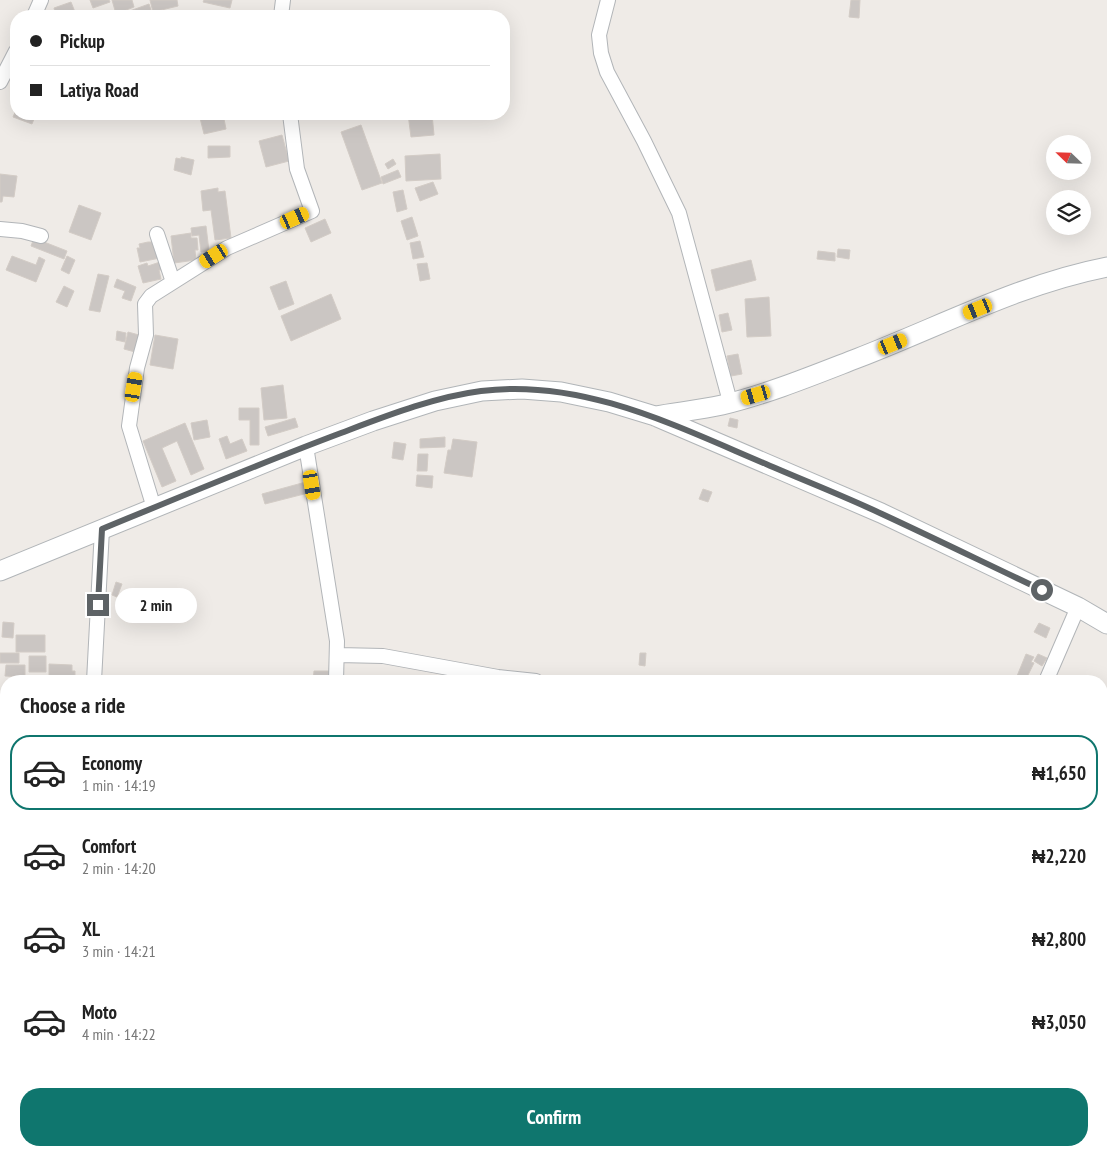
<!DOCTYPE html>
<meta charset="utf-8">
<style>
:root{--surface:#fff;--page:#f6f6f6;--text:#222;--muted:#767676;--line:#e0e0e0;--accent:#0f766e}
body{margin:0;font-family:"PT Sans Narrow",sans-serif;background:var(--page);color:var(--text);height:100vh;display:flex;flex-direction:column;font-size:19px;white-space:nowrap}
*{box-sizing:border-box;margin:0}
p{font-size:16px;color:var(--muted)}
.icon{flex:none;width:28px;height:28px;fill:none;stroke:currentColor;stroke-width:2;stroke-linecap:round;stroke-linejoin:round}
.map{position:relative;flex:1;overflow:hidden}
.sheet{position:absolute;left:0px;top:675px;width:1108px;height:481px;display:flex;flex-direction:column;background:var(--surface);border-radius:20px 20px 0 0;box-shadow:0 5px 20px #0002}
.sheet>*{flex:none}
.banner{position:absolute;left:10px;top:10px;width:500px;height:110px;border-radius:20px;box-shadow:0 5px 20px #0002;display:grid;align-content:center;height:110px;padding:0 20px;background:var(--surface)}
.needle{width:32px;rotate:293deg}
.fabs{position:absolute;left:1046px;top:135px;display:grid;gap:10px}
.fabs a{display:grid;place-items:center;width:45px;height:45px;border-radius:50%;background:var(--surface);box-shadow:0 5px 20px #0002;font-size:25px}
.end{position:absolute;width:22px;height:22px;margin:-11px;border:6px solid #5e6366;background:#fff;box-shadow:0 0 0 2px #fff}
.from{border-radius:50%}
.bubble{position:absolute;height:35px;border-radius:18px;background:var(--surface);box-shadow:0 5px 20px #0002;font-size:16px;font-weight:600;line-height:35px;text-align:center}
.car{position:absolute;width:15px;height:30px;margin:-15px -8px;border-radius:6px;box-shadow:0 0 4px 1px #0007;background:linear-gradient(#f5c518 24%,#345 0 40%,#f5c518 0 76%,#345 0 86%,#f5c518 0)}
.banner b{display:flex;align-items:center;gap:18px;height:48px;font-size:19px}
.banner b+b{border-top:1px solid var(--line)}
.banner i{width:12px;height:12px;background:var(--text)}
ul{padding:0;list-style:none}
li{display:flex;align-items:center;gap:15px;height:75px;margin:0 10px 8px;padding:0 10px;border:2px solid transparent;border-radius:20px}
li div{flex:1}
li b{display:block;font-size:19px}
li em{font-style:normal;font-weight:600}
li.selected{border-color:var(--accent)}
li>.icon{width:45px;height:45px;stroke-width:1.5}
h2{padding:0 20px;font-size:22px;line-height:60px}
.button{display:flex;gap:10px;margin-top:auto;padding:10px 20px}
.button a{flex:1;height:58px;border-radius:20px;background:var(--accent);color:#fff;font-size:20px;font-weight:600;line-height:58px;text-align:center}
.map>svg:first-child{display:block}
</style>
<div class="map">
<svg width="1107" height="1156" viewBox="0 0 1107 1156">
<rect width="100%" height="100%" fill="#efebe7"/>
<path fill="#cbc6c3" stroke="#d3ccc6" d="M90 0H109L110 2 93 8Z
M112 0H132L134 7 116 14Z
M150 0H177L178 6 153 12Z
M204 0H232L230 8 203 2Z
M851 0H860L859 18 849 17Z
M71 2 75 12 63 16H56L54 8Z
M149 4 152 13 142 16H128L127 12Z
M16 110V114H36L32 124 13 117Z
M199 114H223L226 129 204 134Z
M408 114H432L434 135 411 137Z
M361 125 382 183 362 190 341 132Z
M282 135 289 161 266 167 259 141Z
M208 146H230V157L208 158Z
M440 154 441 179 406 181 405 156Z
M181 157 194 160 191 175 174 170 176 158 181 159Z
M393 159 396 164 388 169 385 164Z
M398 170 401 177 383 184 381 177Z
M0 174 17 176 14 197 3 196 2 202H0Z
M433 182 438 194 420 201 415 188Z
M218 188V192L225 191 231 238 215 240 211 210 203 211 201 191Z
M403 190 407 209 397 212 393 192Z
M79 205 101 213 91 240 69 232Z
M412 217 418 236 407 240 401 221Z
M325 219 331 233 311 242 305 228Z
M206 226 209 251 201 252 199 235 192 236 191 228Z
M191 233V238H197L198 250H195L196 260 174 263 171 236Z
M34 238 67 251 64 259 31 246Z
M420 241 424 257 413 259 410 243Z
M148 242H157L160 258 140 262 137 248H140L139 244Z
M838 249 850 250 849 259 837 257Z
M818 251 835 253V261L817 259Z
M12 256 36 265 39 257 45 260 36 282 6 270Z
M67 256 75 260 69 274 61 270Z
M751 260 756 280 716 291 711 270Z
M160 262 162 270H159L161 279 143 283 138 266 147 263 148 266Z
M427 263 430 279 420 281 417 264Z
M98 274 109 276 100 312 89 310Z
M117 279 136 287 131 301 122 298 125 291 114 287Z
M286 281 294 304 279 310 270 287Z
M64 286 74 291 67 307 56 302Z
M331 294 341 319 291 341 281 316Z
M769 297 771 336 747 337 745 299Z
M728 313 732 330 722 332 719 315Z
M117 331 126 333 125 342 116 340Z
M128 332 139 335 135 352 124 349Z
M155 335 178 339 173 369 150 365Z
M738 354 742 374 731 376 727 356Z
M283 385 287 418 264 420 261 388Z
M239 408H259V445H250V420H239Z
M295 418 298 427 268 436 265 427Z
M730 418 738 420 737 428 728 426Z
M207 420 210 437 194 440 191 423Z
M185 423 204 469 191 475 177 441 162 448 176 481 162 487 143 441Z
M227 436 230 444 242 439 247 451 226 459 219 439Z
M445 437V447L420 448V439Z
M453 439 477 442 472 477 444 473 448 450H451Z
M394 442 406 444 403 460 392 458Z
M418 454H428L427 471H417Z
M417 475 433 476 432 488 416 486Z
M313 480 308 493 265 504 262 494Z
M703 489 712 492 708 502 699 499Z
M116 582 122 584 117 597 112 595Z
M3 622 14 623 13 638 2 637Z
M1039 623 1050 628 1046 638 1034 632Z
M16 635H45V652H16Z
M0 653H19V663H0Z
M640 653H646L645 666 639 665Z
M1026 654 1034 657 1031 662 1034 663 1025 681H1015Z
M1038 654 1047 658 1042 666 1034 661Z
M29 656H46V672H29Z
M49 664 72 665V671H75V681H46V676H49Z
M6 665H25V677L5 676Z
M314 671H337V681H313Z
M6 734V755L2 754Z
M0 1101 6 1104V1123L0 1121Z
M15 1150H57L55 1156H13Z
M116 1150H132V1156L116 1155Z
M170 1150H206L205 1155 208 1156H188L170 1151Z
M216 1150H239L238 1156H215Z
M415 1150H433V1156H415Z
M498 1150H515V1156H498Z"/>
<g fill="none" stroke-linecap="round" stroke-linejoin="round">
<g stroke="#b2b5b8" stroke-width="16">
<path id="street" d="M608 0 599 35 601 53 607 72 644 141 679 213 729 398
M34 16 41 0
M281 16 283 0
M0 82 16 51
M0 229 22 231 41 236
M157 234 173 282
M306 446 337 641 336 681
M154 508 129 426 137 368 146 335 145 304 151 296 227 248 312 211 297 169 290 114
M338 655 383 656 498 677 536 681
M94 681 102 529
M1046 681 1078 607
M0 935 6 940
M1101 937 1107 939
M0 1095 6 1098
M87 1150V1156
M317 1156 318 1150"/>
</g>
<g stroke="#b1b5b8" stroke-width="21">
<path id="secondary" d="M655 416C677 412 700 410 722 405 768 394 814 375 858 358 941 326 1020 284 1107 267
M0 571 306 446 373 421 435 401 482 391 522 389 561 392 609 402 655 416 881 513 1078 607 1107 624"/>
</g>
<use href="#street" stroke="#fff" stroke-width="14"/>
<use href="#secondary" stroke="#fff" stroke-width="19"/>
</g>
<g fill="none" stroke-linecap="round" stroke-linejoin="round">
<path stroke="#5e6366" stroke-width="6" d="M98 605 102 529C182 496 261 463 341 433 386 416 434 397 481 391 582 378 676 426 766 464 805 481 844 496 882 514 936 539 989 565 1042 590"/>
</g>
</svg>
<div class="fabs">
<a><svg class="needle" viewBox="-14 -14 28 28"><path d="M0-13l5 13h-10z" fill="#e53935"/><path d="M0 13l5-13h-10z" fill="#767676"/></svg></a>
<a><svg class="icon" aria-label="layers" viewBox="0 0 24 24"><path d="M12 4l9 5-9 5-9-5zM3 14l9 5 9-5"/></svg></a>
</div>
<i class="end from" style="left:1042px;top:590px"></i>
<i class="end" style="left:98px;top:605px"></i>
<div class="bubble" style="left:115px;top:588px;width:82px">2 min</div>
<i class="car" style="left:295px;top:218px;rotate:66deg"></i>
<i class="car" style="left:214px;top:256px;rotate:238deg"></i>
<i class="car" style="left:978px;top:309px;rotate:248deg"></i>
<i class="car" style="left:893px;top:344px;rotate:68deg"></i>
<i class="car" style="left:134px;top:387px;rotate:9deg"></i>
<i class="car" style="left:756px;top:395px;rotate:254deg"></i>
<i class="car" style="left:312px;top:485px;rotate:171deg"></i>
<div class="banner">
<b><i class="from"></i>Pickup</b>
<b><i></i>Latiya Road</b>
</div>
<section class="sheet">
<h2>Choose a ride</h2>
<ul>
<li class="selected"><svg class="icon" aria-label="car" viewBox="0 0 24 24"><path d="M5 17H2v-5l4-1 3-4h7l3 4 3 1v5h-3M9 17h6M6 11h13"/><circle cx="7" cy="17" r="2"/><circle cx="17" cy="17" r="2"/></svg><div><b>Economy</b><p>1 min · 14:19</p></div><em>₦1,650</em></li>
<li><svg class="icon" aria-label="car" viewBox="0 0 24 24"><path d="M5 17H2v-5l4-1 3-4h7l3 4 3 1v5h-3M9 17h6M6 11h13"/><circle cx="7" cy="17" r="2"/><circle cx="17" cy="17" r="2"/></svg><div><b>Comfort</b><p>2 min · 14:20</p></div><em>₦2,220</em></li>
<li><svg class="icon" aria-label="car" viewBox="0 0 24 24"><path d="M5 17H2v-5l4-1 3-4h7l3 4 3 1v5h-3M9 17h6M6 11h13"/><circle cx="7" cy="17" r="2"/><circle cx="17" cy="17" r="2"/></svg><div><b>XL</b><p>3 min · 14:21</p></div><em>₦2,800</em></li>
<li><svg class="icon" aria-label="car" viewBox="0 0 24 24"><path d="M5 17H2v-5l4-1 3-4h7l3 4 3 1v5h-3M9 17h6M6 11h13"/><circle cx="7" cy="17" r="2"/><circle cx="17" cy="17" r="2"/></svg><div><b>Moto</b><p>4 min · 14:22</p></div><em>₦3,050</em></li>
</ul>
<div class="button"><a>Confirm</a></div>
</section>
</div>
